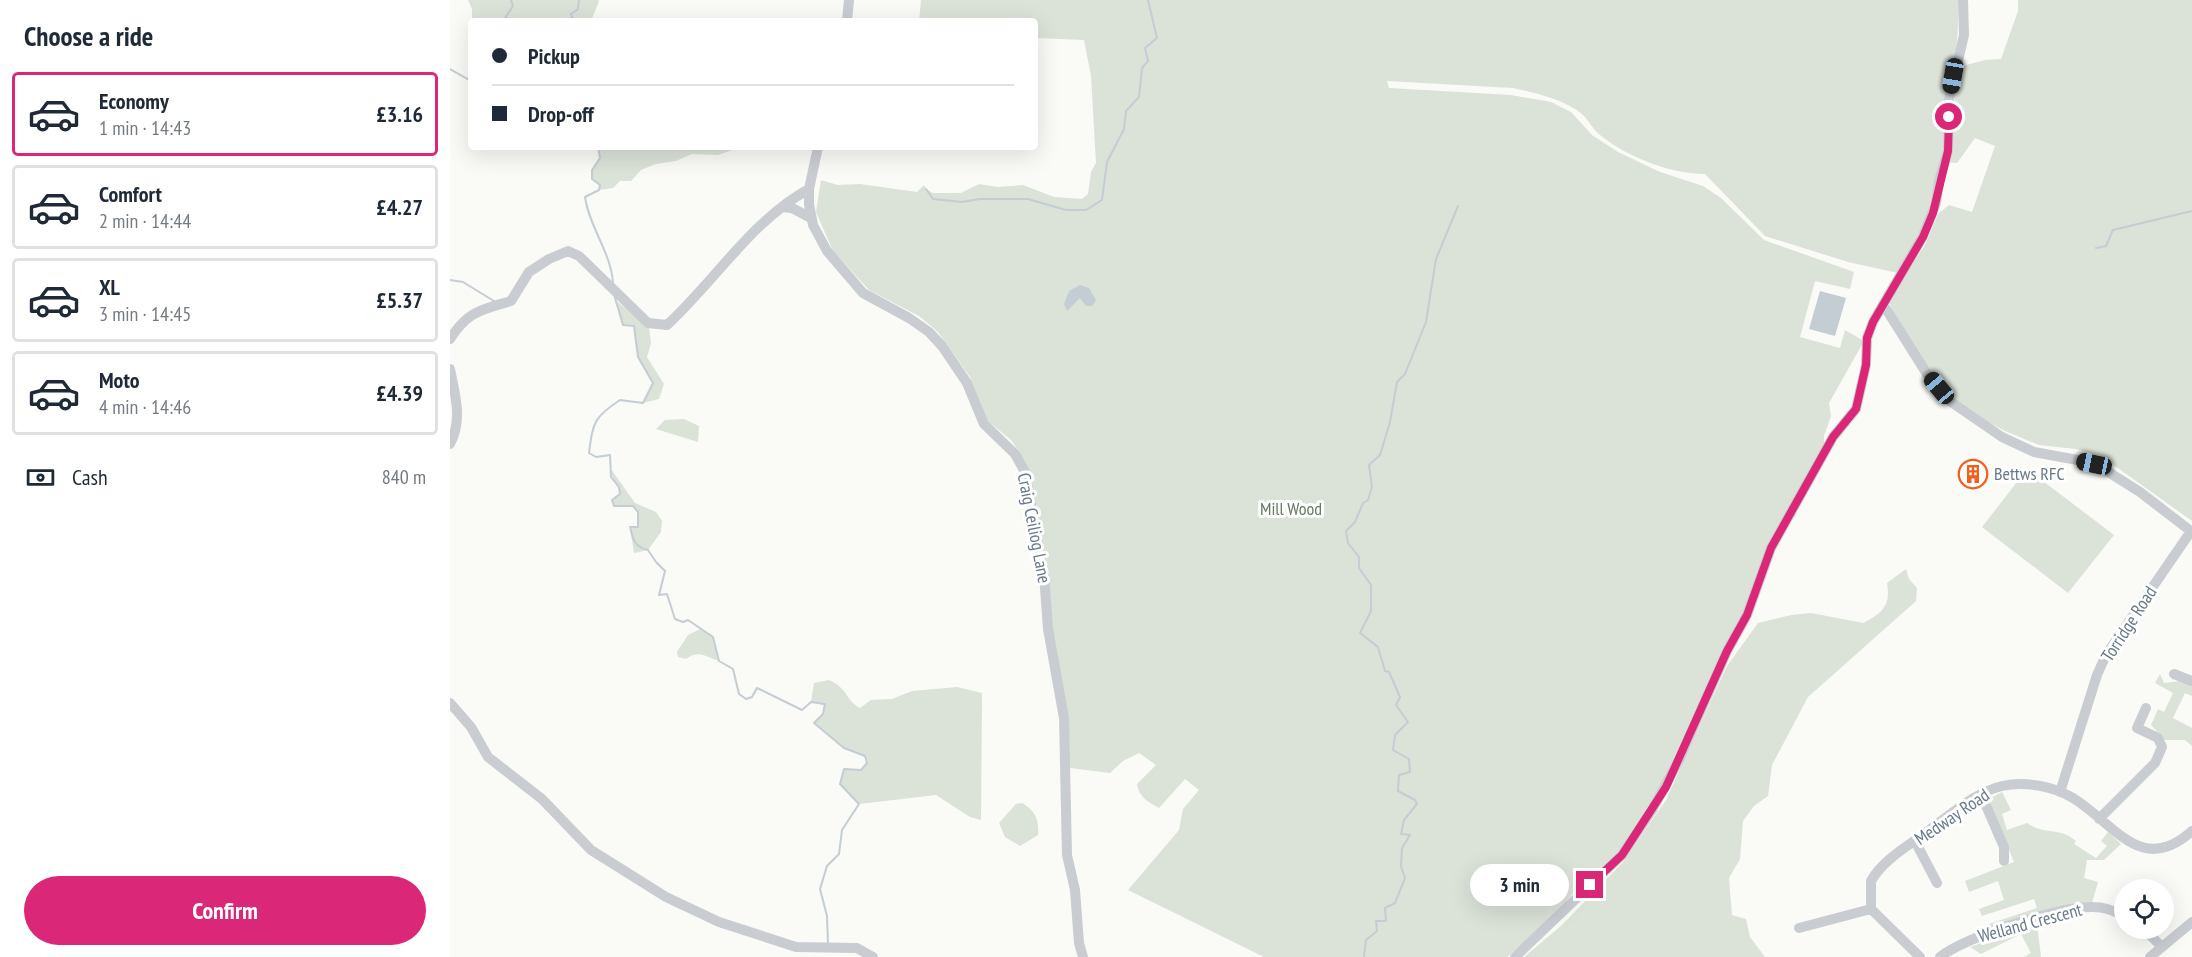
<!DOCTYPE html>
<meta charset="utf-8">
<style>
:root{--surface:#fff;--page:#f6f6f7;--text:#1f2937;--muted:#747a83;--line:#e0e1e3;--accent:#db2777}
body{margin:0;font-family:"PT Sans Narrow",sans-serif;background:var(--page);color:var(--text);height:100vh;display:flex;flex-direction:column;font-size:22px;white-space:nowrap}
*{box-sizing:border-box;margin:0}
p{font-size:20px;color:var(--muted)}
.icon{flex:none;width:33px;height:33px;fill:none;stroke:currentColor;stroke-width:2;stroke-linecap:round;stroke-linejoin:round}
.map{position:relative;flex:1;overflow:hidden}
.side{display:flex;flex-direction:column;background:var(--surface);width:450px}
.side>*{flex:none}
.banner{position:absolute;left:18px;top:18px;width:570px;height:132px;border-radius:6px;box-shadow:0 6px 24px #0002;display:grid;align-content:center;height:132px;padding:0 24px;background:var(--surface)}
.buttons{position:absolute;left:1664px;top:879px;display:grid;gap:12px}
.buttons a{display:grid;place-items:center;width:60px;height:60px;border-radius:50%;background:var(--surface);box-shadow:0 6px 24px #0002;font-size:30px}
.end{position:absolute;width:27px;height:27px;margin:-14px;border:8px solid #db2777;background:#fff;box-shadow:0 0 0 3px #fff}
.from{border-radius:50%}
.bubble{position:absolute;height:42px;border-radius:21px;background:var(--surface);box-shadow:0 6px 24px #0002;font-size:20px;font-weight:600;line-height:42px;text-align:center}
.car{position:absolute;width:18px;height:36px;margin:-18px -9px;border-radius:8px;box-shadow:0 0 4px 2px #0007;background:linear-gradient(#222 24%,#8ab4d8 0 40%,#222 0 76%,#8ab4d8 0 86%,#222 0)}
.banner b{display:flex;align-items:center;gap:21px;height:57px;font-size:22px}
.banner b+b{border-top:2px solid var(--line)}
.banner i{width:15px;height:15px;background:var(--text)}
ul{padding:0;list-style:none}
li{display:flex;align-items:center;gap:18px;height:84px;margin:0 12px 9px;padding:0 12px;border:3px solid var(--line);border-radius:6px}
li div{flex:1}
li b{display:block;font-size:22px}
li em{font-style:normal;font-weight:600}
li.current{border-color:var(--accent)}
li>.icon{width:54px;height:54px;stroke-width:1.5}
h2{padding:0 24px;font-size:27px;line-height:72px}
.pay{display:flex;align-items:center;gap:15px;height:66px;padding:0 24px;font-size:22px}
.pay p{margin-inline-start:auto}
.cta{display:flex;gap:12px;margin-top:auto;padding:12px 24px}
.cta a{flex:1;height:69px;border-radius:36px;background:var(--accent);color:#fff;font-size:24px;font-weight:600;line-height:69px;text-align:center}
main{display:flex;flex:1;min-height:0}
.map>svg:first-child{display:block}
</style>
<main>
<section class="side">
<h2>Choose a ride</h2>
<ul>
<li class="current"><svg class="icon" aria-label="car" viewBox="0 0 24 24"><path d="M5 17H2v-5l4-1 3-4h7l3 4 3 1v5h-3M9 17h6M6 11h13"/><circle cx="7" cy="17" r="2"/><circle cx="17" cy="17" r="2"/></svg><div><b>Economy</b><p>1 min · 14:43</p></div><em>£3.16</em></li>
<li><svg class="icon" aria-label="car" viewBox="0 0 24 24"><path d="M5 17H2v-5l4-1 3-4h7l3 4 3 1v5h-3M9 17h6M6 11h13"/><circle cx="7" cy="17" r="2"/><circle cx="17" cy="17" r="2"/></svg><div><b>Comfort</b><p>2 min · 14:44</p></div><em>£4.27</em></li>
<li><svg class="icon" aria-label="car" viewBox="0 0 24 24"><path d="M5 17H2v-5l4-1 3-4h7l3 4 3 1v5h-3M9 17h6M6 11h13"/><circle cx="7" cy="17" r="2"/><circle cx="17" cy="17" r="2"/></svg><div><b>XL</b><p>3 min · 14:45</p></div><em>£5.37</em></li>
<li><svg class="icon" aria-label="car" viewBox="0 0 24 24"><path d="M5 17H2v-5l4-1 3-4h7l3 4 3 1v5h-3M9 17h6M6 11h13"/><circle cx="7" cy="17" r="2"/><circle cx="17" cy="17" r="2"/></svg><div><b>Moto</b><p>4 min · 14:46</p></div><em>£4.39</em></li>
</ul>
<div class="pay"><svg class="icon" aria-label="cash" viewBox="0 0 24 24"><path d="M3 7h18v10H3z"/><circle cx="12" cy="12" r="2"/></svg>Cash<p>840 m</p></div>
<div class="cta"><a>Confirm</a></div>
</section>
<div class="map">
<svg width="1742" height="957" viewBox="0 0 1742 957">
<rect width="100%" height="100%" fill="#fafaf7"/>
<path fill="#dbe2d8" d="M18 0H148L149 1 141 21H22V9Z
M471 0H1508C1509 28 1506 54 1503 82 1495 148 1486 217 1448 273L1398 262 1315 236 1255 174C1221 174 1177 157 1150 135 1142 129 1139 120 1132 114 1114 99 1085 93 1063 88L937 81 939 88 1061 95 1101 102 1121 112 1142 135 1168 152 1210 172 1253 186 1271 198 1314 240 1404 272 1400 289 1365 281 1350 337 1390 348 1395 330 1414 341 1379 403 1381 416 1374 436V448L1204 800 1168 854 1123 893 1100 921 1057 957H814L678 890 729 830 733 809 749 790 735 779 709 808C698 802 689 797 687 784L706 765 689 753 673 761 660 773 620 768 569 451 561 440 538 421 520 377 488 332 469 316 419 290 383 251 366 212 371 180 388 185 410 184 467 192 474 185 476 189 483 193H511L529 184 548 187 573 185 604 197 632 199 638 194 641 172 646 163 641 76 634 40 585 38V21H469Z
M1568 0H1742V521L1651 456 1626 449 1589 445 1555 431 1501 402 1457 341 1439 302 1452 276 1474 247 1488 214 1499 205 1522 212 1545 146 1525 138 1507 163 1496 162 1508 76 1513 66 1535 60 1551 59 1568 11Z
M148 147H302L285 149 268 155 242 154 226 161 206 164 191 170 181 181H170L163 188 149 190 150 185 142 179V170L150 158Z
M164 299 199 327 201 343 197 357 214 384 209 399 193 403 203 383 188 357 184 326 173 325Z
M234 419 249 426 248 442 206 429 215 420Z
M161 469 185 503 206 512 212 521 211 532 198 550 184 553 180 527 188 526V512L182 506H164L162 500 170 494C168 484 161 479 161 469Z
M1577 469 1664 535 1618 593 1532 527Z
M1456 569 1459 579 1467 588 1466 601 1358 697 1322 765 1318 796 1304 806 1293 821 1290 859 1279 878 1282 915 1296 919 1300 937 1315 957H1074L1112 925 1173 862 1216 800 1277 666 1308 623 1341 615 1361 613 1413 623C1433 613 1441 605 1437 583Z
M250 629 263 637 269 661C256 657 249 649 236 659L228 657 227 652 238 635Z
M1710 674 1714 683 1730 681 1742 686V696L1735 693 1723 718 1742 728V746L1735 740H1715L1701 725 1708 709 1714 712 1723 693 1705 683Z
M379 680C397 687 397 702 410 708L421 700 442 699 462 691 507 687 532 693 531 820 520 817 486 795 409 804 390 784 394 769H411L417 763 415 756 394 748 364 723 373 714 374 705 361 702 364 683Z
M1552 792 1561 810 1552 814 1557 830 1577 823C1596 836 1608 826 1626 841L1624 844 1646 858 1657 846 1651 841 1658 832 1671 844 1654 860H1637L1634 878 1648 882 1642 903 1534 930 1533 926 1587 908 1584 899 1532 916 1529 909 1554 900 1548 881 1519 892 1515 881 1564 862 1541 805V798Z
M572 803C586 811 589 820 588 835L570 846 555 837 549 823 566 804Z
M1587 924 1591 957H1574L1581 953 1571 934 1531 954 1520 947Z"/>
<path fill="#c3cdd3" d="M630 285 639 288 646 300 642 306H636L630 298 617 311 614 304 619 291Z
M1370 291 1396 298 1385 336 1359 329Z"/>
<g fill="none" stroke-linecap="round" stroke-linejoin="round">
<path stroke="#c3cdd3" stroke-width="2" d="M61 0 63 6 55 18 65 21
M124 21 121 14 128 9 129 0
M0 69 21 81
M148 147 150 158 142 170V179L150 185 149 190 135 197C139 227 161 252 163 283
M476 189 483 199 512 202 530 199H578L616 210H636L652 200 657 162 674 129 676 111 689 97 692 68 698 61 695 48 707 38 698 0
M1646 248 1656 246 1663 230 1742 211
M0 280 13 282 44 301
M164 294 173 325 184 326 188 357 203 383 193 403 170 400C144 417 143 422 139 453L146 457 160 455 161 477 169 487 170 494 162 500 164 506H183L188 512V527H180C183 540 185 547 198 550L206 562 215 571 209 595 217 594 225 619 233 622 238 620 263 637 269 661 283 669 289 694 296 699 302 697 307 688 352 710 361 702 375 704 373 714 364 723 394 748 415 756 417 763 411 770 394 769 390 784 409 804 392 830 389 854 377 866 370 889 377 916 378 944
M914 957 916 940 927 931 926 921H936L935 908 945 903 955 878 951 866 952 848 960 835 951 834 954 820 967 804 965 800 948 791 949 775 960 772 959 759 943 750 945 735 958 722 946 705 950 697 939 672 935 671 928 647 910 633 921 611V585L909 568V557L898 543 896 531 905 522 913 503 918 500 922 487 919 465 930 455 940 422 947 382 955 374 976 322 986 259 1008 206"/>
<path stroke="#c9cdd1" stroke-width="10" d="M397 21 399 0
M368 147 359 189V204L363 225 377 251 413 293 459 318 479 332 492 346 517 383 534 424 565 454 575 472 594 575 598 629 614 718 617 855 625 890 629 943 633 957
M332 207 342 208 361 218
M1433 304 1477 374 1501 402 1552 437 1584 452 1644 463 1690 492 1742 532
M0 339C18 311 31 310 61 301L79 272 99 259 118 251 129 256 198 323 217 325C265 281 301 221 359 189
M0 369C5 395 13 419 0 444
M1724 674 1742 681
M0 703 21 727 38 757 92 799 141 850 216 897 269 922 346 947 407 948 423 957
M1610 792 1647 675 1656 655 1741 531
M1531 794 1554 847V861
M1649 819 1705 763 1712 747 1708 738 1687 728 1696 708
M1465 841 1487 883
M1349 928 1421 909
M1693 928 1712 947
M1065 957 1172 855 1202 810 1229 760 1277 651 1297 615 1321 548 1383 437 1406 409 1416 365 1417 338 1423 322 1473 236 1486 203 1489 181 1498 151 1499 100 1514 35 1513 0
M1470 957 1421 909V881C1434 858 1462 844 1482 828 1504 812 1526 792 1552 786 1575 781 1603 786 1623 798 1664 823 1691 877 1742 831
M1490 957C1516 937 1610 906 1643 907 1654 907 1665 911 1674 916
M1700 957 1742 922"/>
</g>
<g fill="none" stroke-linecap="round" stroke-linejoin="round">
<path stroke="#db2777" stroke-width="8" d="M1140 885 1172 855 1216 787 1277 651 1297 615 1321 548 1383 437 1406 409 1416 365 1417 338 1423 322 1473 237 1483 213 1498 151 1499 117"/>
</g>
<defs>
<g id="building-ring" transform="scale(1.5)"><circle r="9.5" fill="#fff" stroke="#f45e1d" stroke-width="1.5"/><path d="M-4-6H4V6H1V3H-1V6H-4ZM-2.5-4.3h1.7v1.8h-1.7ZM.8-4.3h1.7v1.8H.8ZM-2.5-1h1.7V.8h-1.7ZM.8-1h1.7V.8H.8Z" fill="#f45e1d"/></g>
</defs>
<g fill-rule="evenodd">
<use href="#building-ring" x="1523" y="474"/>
</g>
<g text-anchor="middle" stroke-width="6" stroke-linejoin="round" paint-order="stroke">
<g font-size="18" fill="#66788b" stroke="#fff" text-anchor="start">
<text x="1544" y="480">Bettws RFC</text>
</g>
<g font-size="18" fill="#657b61" stroke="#fff">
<text x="841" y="515">Mill Wood</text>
</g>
<g font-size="18" fill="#66788b" stroke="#fff">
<text transform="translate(584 528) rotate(79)" y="6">Craig Ceiliog Lane</text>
<text transform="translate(1679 624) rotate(-57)" y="6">Torridge Road</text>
<text transform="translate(1502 817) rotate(-34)" y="6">Medway Road</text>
<text transform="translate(1580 923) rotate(-15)" y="6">Welland Crescent</text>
</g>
</g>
</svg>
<div class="buttons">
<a><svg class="icon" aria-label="locate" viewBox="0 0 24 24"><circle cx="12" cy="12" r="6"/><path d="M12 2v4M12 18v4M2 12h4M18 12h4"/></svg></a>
</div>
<i class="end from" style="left:1499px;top:117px"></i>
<i class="end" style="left:1140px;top:885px"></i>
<div class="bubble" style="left:1020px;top:864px;width:99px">3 min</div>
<i class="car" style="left:1503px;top:76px;rotate:190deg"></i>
<i class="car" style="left:1489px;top:388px;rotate:320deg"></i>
<i class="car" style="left:1644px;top:464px;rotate:282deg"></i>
<div class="banner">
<b><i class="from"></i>Pickup</b>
<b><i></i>Drop-off</b>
</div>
</div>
</main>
